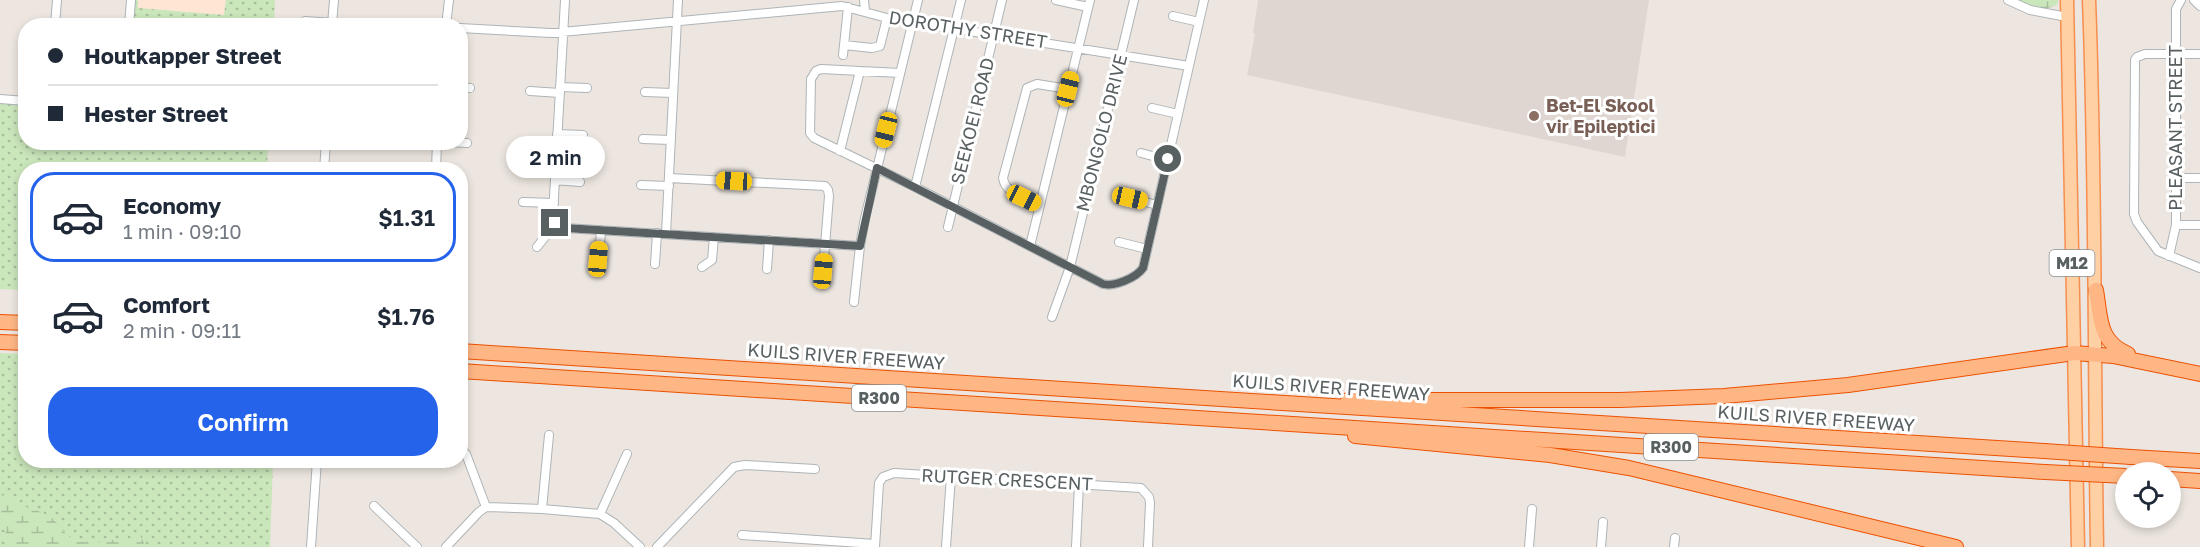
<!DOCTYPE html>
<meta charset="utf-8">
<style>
:root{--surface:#fff;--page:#f2f2f3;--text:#1f2937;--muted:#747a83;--line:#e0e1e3;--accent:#2563eb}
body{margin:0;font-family:"Golos Text",sans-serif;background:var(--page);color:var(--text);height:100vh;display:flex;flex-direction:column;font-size:22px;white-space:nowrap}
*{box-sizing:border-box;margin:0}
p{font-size:20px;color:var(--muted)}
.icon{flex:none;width:33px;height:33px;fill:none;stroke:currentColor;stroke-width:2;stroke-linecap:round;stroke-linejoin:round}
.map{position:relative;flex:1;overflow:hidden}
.sheet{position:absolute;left:18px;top:162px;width:450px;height:306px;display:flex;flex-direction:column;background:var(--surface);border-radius:24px;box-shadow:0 3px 9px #0003}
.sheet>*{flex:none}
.banner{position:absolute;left:18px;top:18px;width:450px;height:132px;border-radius:24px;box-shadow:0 3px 9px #0003;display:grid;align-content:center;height:132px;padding:0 30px;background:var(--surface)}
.buttons{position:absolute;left:2115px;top:462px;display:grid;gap:12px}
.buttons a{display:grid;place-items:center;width:66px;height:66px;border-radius:50%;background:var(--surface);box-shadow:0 3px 9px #0003;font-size:30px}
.end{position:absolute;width:27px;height:27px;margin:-14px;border:8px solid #596062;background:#fff;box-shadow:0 0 0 3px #fff}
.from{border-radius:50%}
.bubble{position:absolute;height:42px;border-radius:21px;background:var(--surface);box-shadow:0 3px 9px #0003;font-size:20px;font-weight:600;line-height:42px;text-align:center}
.car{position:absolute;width:18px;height:36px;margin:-18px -9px;border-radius:8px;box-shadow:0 0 4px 2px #0007;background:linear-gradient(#f5c518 24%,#345 0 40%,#f5c518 0 76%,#345 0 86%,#f5c518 0)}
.banner b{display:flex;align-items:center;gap:21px;height:57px;font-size:22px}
.banner b+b{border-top:2px solid var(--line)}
.banner i{width:15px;height:15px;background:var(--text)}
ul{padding:10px 0 0;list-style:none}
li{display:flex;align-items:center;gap:18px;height:90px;margin:0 12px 9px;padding:0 18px;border:3px solid transparent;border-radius:24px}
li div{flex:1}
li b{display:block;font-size:22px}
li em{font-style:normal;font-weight:600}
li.selected{border-color:var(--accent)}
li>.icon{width:54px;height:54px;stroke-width:1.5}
.button{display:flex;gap:12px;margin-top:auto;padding:12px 30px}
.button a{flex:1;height:69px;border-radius:24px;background:var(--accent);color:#fff;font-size:24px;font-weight:600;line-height:69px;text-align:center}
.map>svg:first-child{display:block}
</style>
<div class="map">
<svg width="2200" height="547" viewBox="0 0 2200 547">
<defs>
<pattern id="grass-dots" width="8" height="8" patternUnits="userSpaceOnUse" patternTransform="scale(1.5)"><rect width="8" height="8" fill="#cae6bb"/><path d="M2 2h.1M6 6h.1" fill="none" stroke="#a7be9b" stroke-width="1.8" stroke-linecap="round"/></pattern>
<pattern id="wetland-marsh" width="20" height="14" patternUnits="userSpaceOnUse" patternTransform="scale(1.5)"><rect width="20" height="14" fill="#cae6bb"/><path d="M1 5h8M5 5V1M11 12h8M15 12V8" fill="none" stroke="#a7be9b"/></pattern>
</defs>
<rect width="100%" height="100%" fill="#ede6e0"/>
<path fill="#ffe5d3" d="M138 0H226L224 15 137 8Z"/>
<path fill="#dfd6d1" d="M1258 0H1649L1625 157 1247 75 1255 34 1253 33Z"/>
<path fill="url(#grass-dots)" d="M134 0H138V8L224 15 226 0H275L274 25 132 26Z
M0 102 25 104 26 142 268 143 267 169 26 170 25 290 0 289Z
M0 353 25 354 26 460 273 461 270 547H0Z"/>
<path fill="url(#wetland-marsh)" d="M2017 0H2058V4C2044 13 2031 6 2017 0Z
M5 495C20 509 30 506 47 515 57 520 62 532 70 537 86 547 109 542 125 536L134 542 140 535 146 547H11L0 518V496Z"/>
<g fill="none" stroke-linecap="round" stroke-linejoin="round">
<g stroke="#aeb4b7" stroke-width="10">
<path id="minor" d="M864 0 865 11
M1056 0 1088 7
M2008 0 2030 10 2067 17
M2194 0 2200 6
M1173 16 1199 22
M305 21 378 26
M332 25 334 0
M55 26 57 0
M129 26 131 0
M446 26 449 0
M460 28 551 33 842 6 887 18 1189 66
M844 45 872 48 880 46 887 18
M2200 54H2145L2137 57 2135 60 2134 214 2137 222 2158 251 2200 268
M843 55 848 7
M900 73 821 69 816 71 811 79 810 133 814 138 915 187 1103 284C1114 287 1136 278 1143 268L1204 0
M460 87 470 88
M560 87 587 88
M530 91 560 93
M645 92 673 93
M0 99 26 101
M1152 108 1178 114
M557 134 583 135
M643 139 671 140
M448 142 467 143
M527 146 557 148
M840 151 860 71
M1141 153 1168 160
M324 170 326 142
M436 170 437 142
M669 178 825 186 828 190 829 196 823 271
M2176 178H2200
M555 180 580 182
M641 185 669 186
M915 187 961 0
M1130 198 1157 205
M460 199 463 200
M523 202 554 203
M1040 205C1027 199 1005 194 1003 178L1027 88 1037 84 1068 89
M556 223 565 228 860 246
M2176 225H2200
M948 227 1002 0
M666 234 678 0
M1119 242 1147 249
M1030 246 1090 0
M537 247 556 223 553 215 565 0
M2169 256 2176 225V9L2181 0
M599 259 601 230
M655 264 657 233
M702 267 712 260 714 237
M767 269 769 240
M854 302 860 246 865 218 918 0
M1052 317 1070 267 1134 0
M460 448 466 454 486 507
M374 506 417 547
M542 509 549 435
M600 514 627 454
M742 535 875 544
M311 547 317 460
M446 547 479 512 486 507 542 509 600 514 614 523 640 547
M657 547 734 467 745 465 815 469
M875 547 879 483 883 477 894 473 1141 488 1149 497 1150 503 1148 547
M946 547 951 476
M1076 547 1079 484
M1529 547 1532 509
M1601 547 1603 522
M1674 547 1675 538"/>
</g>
<g stroke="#f68e50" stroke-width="15">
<path id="primary" d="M2067 0 2078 547
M2089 0C2096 182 2094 365 2097 547"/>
</g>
<g stroke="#ed5100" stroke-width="16">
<path id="motorway" d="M2096 290C2101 319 2098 341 2128 354
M0 322 26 323
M0 342 26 343
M460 351 2044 451
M460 371 2045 472
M1348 400H1620L1724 396 1848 385 2074 353 2113 356 2200 374
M1355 436 1550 455 1629 468 1956 547
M2131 457 2200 461
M2170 479 2200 481"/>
</g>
<use href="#minor" stroke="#fff" stroke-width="8"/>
<use href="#primary" stroke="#ffd0a3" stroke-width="12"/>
<use href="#motorway" stroke="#ffb685" stroke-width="14"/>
<g stroke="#ed5100" stroke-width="16" stroke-linecap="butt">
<path id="motorway-bridge" d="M2044 451 2131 457
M2045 472 2126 476"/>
</g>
<use href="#motorway-bridge" stroke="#ffb685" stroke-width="14"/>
</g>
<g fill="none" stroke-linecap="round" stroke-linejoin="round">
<path stroke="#596062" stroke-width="8" d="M555 223 565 228 860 246 877 168 1103 284C1114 287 1136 278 1143 268L1168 159"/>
</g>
<circle fill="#8d6e63" stroke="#fff" stroke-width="2" cx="1534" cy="116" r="6"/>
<g text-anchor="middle" stroke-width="6" stroke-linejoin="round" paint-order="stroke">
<g fill="#fff" stroke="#8b9091" stroke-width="1.5">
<rect x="2049.5" y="250" width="45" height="26" rx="4.5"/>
<rect x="852" y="385" width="54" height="26" rx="4.5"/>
<rect x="1644" y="434" width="54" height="26" rx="4.5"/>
</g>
<g font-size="16" font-weight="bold" fill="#596062">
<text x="2072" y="269">M12</text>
<text x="879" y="404">R300</text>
<text x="1671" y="453">R300</text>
</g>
<g font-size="18" fill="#596062" stroke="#fff">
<text transform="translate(968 30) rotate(9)" y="6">DOROTHY STREET</text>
<text transform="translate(973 121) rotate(-76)" y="6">SEEKOEI ROAD</text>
<text transform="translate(2176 128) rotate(-90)" y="6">PLEASANT STREET</text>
<text transform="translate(1102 133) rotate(-76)" y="6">MBONGOLO DRIVE</text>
<text transform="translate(846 357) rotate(4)" y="6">KUILS RIVER FREEWAY</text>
<text transform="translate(1331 388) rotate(4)" y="6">KUILS RIVER FREEWAY</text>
<text transform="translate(1816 419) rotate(4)" y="6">KUILS RIVER FREEWAY</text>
<text transform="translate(1007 480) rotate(3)" y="6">RUTGER CRESCENT</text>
</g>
<g font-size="18" font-weight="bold" fill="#785e54" stroke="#fff" text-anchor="start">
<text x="1546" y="112">Bet-El Skool<tspan x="1546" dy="21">vir Epileptici</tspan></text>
</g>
</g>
</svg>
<div class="buttons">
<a><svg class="icon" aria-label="locate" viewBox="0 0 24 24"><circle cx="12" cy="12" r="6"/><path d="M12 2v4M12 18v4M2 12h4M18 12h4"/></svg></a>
</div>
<i class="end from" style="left:1168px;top:159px"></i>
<i class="end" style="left:555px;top:223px"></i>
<div class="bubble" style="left:506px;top:136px;width:99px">2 min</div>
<i class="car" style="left:1068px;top:89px;rotate:14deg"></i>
<i class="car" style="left:886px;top:130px;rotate:194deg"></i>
<i class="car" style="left:734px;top:181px;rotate:273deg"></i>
<i class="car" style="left:1024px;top:198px;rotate:116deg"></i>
<i class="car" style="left:1130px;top:198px;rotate:103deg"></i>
<i class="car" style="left:598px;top:259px;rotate:5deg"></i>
<i class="car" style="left:823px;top:271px;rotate:5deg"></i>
<div class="banner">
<b><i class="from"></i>Houtkapper Street</b>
<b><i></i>Hester Street</b>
</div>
<section class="sheet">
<ul>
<li class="selected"><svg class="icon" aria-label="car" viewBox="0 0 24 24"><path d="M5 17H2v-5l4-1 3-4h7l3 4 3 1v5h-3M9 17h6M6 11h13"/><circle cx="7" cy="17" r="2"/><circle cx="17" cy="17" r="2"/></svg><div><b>Economy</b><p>1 min · 09:10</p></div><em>$1.31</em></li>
<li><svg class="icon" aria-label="car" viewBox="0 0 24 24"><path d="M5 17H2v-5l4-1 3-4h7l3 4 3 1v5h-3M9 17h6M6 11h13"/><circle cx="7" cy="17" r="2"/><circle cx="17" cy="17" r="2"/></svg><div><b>Comfort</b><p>2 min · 09:11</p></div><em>$1.76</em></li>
</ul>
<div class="button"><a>Confirm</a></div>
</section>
</div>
